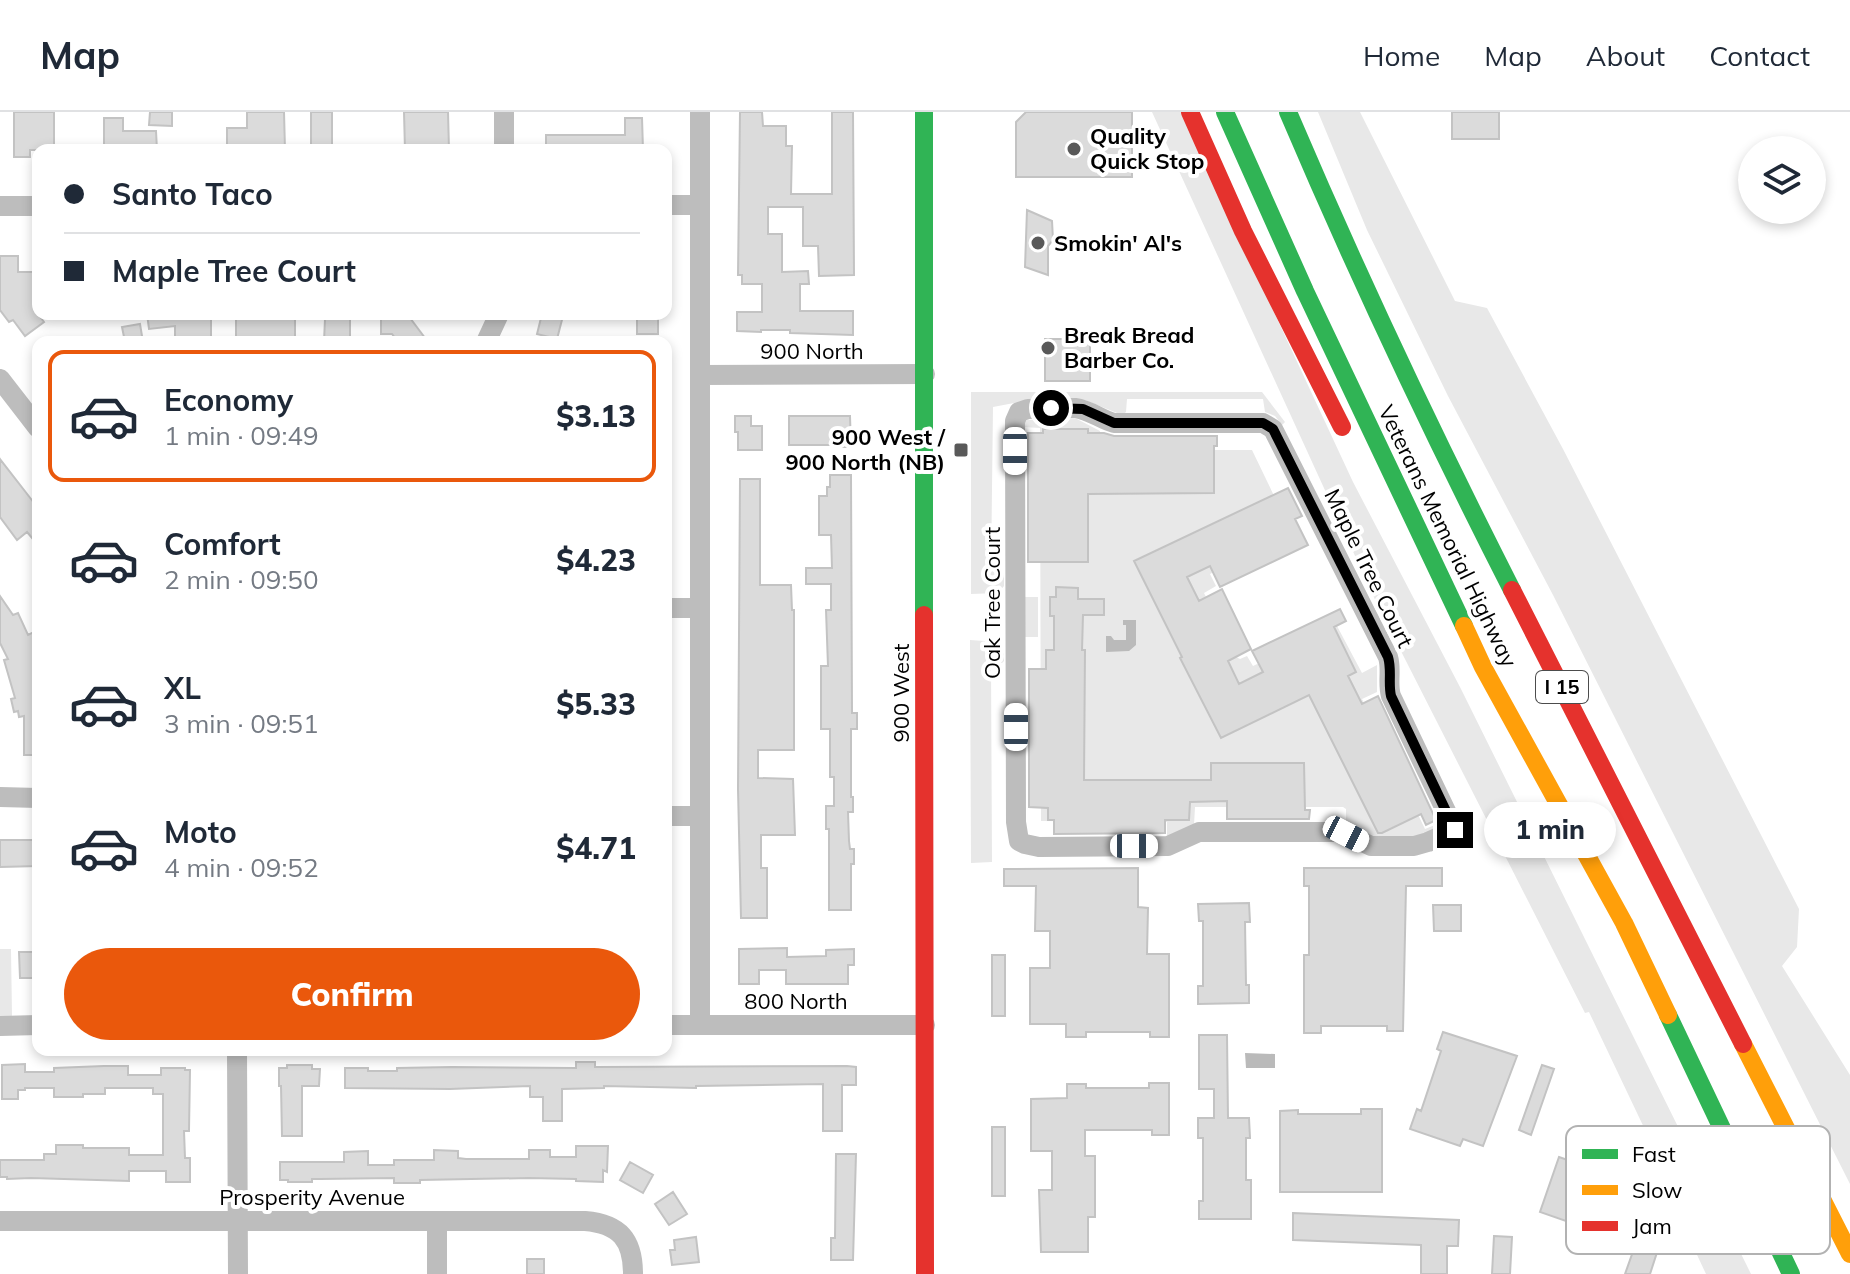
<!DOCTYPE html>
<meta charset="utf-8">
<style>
:root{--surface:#fff;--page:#f6f6f7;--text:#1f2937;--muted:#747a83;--line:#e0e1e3;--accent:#ea580c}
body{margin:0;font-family:Mulish,sans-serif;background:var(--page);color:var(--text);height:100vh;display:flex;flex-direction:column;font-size:30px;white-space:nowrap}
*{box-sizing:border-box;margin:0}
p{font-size:26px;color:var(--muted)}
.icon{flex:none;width:44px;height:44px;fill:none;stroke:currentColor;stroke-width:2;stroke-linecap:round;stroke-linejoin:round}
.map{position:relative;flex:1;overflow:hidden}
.drawer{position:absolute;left:32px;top:224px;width:640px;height:720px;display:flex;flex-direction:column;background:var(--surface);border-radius:16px;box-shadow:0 4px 12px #0003}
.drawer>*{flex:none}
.hud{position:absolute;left:32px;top:32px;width:640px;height:176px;border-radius:16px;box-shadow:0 4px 12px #0003;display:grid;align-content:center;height:176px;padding:0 32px;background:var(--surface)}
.fabs{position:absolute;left:1738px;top:24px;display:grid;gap:16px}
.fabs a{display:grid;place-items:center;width:88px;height:88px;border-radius:50%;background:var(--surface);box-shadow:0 4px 12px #0003;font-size:40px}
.end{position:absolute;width:36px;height:36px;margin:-18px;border:10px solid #000;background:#fff;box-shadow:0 0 0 4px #fff}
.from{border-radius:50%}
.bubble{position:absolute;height:56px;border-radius:28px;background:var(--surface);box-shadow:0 4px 12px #0003;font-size:26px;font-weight:800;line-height:56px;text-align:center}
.car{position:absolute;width:24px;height:48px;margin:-24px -12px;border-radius:10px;box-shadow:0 0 6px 2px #0007;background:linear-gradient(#fff 24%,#345 0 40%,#fff 0 76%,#345 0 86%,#fff 0)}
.hud b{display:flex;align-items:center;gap:28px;height:76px;font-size:30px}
.hud b+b{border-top:2px solid var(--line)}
.hud i{width:20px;height:20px;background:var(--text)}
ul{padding:14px 0 0;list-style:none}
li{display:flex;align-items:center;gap:24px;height:132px;margin:0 16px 12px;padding:0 16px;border:4px solid transparent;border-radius:16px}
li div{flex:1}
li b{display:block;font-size:30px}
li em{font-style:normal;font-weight:800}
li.on{border-color:var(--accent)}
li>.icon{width:72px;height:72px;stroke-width:1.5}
.button{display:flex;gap:16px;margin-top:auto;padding:16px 32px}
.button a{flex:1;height:92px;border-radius:48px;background:var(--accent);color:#fff;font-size:32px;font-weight:800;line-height:92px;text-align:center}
header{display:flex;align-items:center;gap:48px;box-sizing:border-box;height:112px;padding:0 40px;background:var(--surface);border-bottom:2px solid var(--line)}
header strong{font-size:38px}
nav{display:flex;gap:44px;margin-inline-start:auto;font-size:28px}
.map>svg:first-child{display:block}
</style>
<header>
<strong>Map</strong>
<nav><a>Home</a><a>Map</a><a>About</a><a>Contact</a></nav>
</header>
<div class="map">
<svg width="1850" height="1162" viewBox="0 0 1850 1162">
<rect width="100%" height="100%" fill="#fff"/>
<path fill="#e8e8e8" d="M1152 0H1181L1353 370 1461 577 1751 1162H1706L1668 1081 1667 1064 1589 900 1585 901 1377 492Z
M1318 0H1360L1455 189 1487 196 1563 337 1799 797 1797 835 1782 854 1850 963V1072L1553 483 1448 284 1367 118Z
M971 280H1262L1285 310 1282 313 1275 304 1265 300 1263 287H1127L1126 300 1122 303 1085 288H1029L993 295 991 459 1004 461V474L998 481 971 482Z
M1077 307 1100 319V338H1252L1291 419 1210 462 1216 474 1204 481 1236 545 1240 547 1247 544 1253 554 1337 514 1362 561 1377 553V580L1362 587 1425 717 1440 711V715L1423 724 1375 726 1346 713V697L1343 695H1195L1194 713 1167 727V710L1041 709 1040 316 1023 315 1024 309 1027 308Z
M1024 485H1038V525H1024Z
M970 528 999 530 1004 538V549L1002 551 991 552 992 750 971 751Z
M0 837H11L12 904H0Z"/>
<path fill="#bababa" d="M1123 508H1136V533L1129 539 1106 540V524H1111L1114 528H1126V513H1123Z
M1245 941 1275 942V956H1246Z"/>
<path fill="#dbdbdb" stroke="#c3c3c3" stroke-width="2" d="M14 0H54V38H30V45H14Z
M150 0H172V14L149 13Z
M247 0H284L285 38H227V16H247Z
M311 0H332V38H311Z
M404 0H448L449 38H405Z
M740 0H762L763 14H786V34H792L791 82H832V0H853L854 163 819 164 818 134H803V95H768V122H782V160L808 159 809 172H800V199H853V223L790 221V218H761V220L737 219V200H762V172H742V163H738Z
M1026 0H1132V65H1016V10Z
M1452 0H1499V27H1452Z
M104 6H123V19H156L157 38H104Z
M625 6H642L643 38H546V23H625Z
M1027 98 1052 109 1053 128 1048 134V163L1025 155Z
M0 144H18V160H38V202L44 210 25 224 13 208 9 210 0 198Z
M147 202H211V230H175V214L149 217Z
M236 202H295V230H236Z
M542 202 563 204 557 227 537 222Z
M637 202H658V222H637Z
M381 206H410L428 230H398L392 222H381Z
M325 207H350V230H324Z
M140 212 143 230H125L122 215Z
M1045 227H1090V269H1045Z
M735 304H751V314H762V338H738V320H735Z
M789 304H850L851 335H837V333H789Z
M1043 317H1088V321H1104L1114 324H1217V334H1214V381L1088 382V450H1028V321H1043Z
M0 347 38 396V433L27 420 17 428 0 405Z
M830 363H851L852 601H857V617H851V685H853V700H848L849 729 850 737H854V752H851V798H829V717H826V694H834V665H830V617H821V554H828L826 498H831V472H806V456H832L831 423H819V384H827V375H830Z
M740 367H760V473H791L792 498H794V638H758V666L793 667 795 723H761V756H767V806H741L738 677Z
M1288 376 1302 404 1295 407 1308 433 1220 475 1210 454 1187 465 1199 489 1222 477 1251 537 1228 549 1239 572 1263 560 1252 539 1340 497 1346 509 1334 515 1356 560 1348 564 1362 592 1378 584 1436 708 1426 713 1421 702 1382 721H1378L1309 583 1221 626 1180 546 1182 545 1134 449Z
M1056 475 1078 476V487H1104V503H1083L1082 538H1085L1084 668H1211V651H1304L1305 698H1310L1309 707H1227V689L1190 690 1189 708H1165V721L1054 722V708H1048V696L1029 695V557H1046V538H1054V504H1050V485H1056Z
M0 484 13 503 18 501 28 523 38 518V643H24V604L19 605 18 599 14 600 11 587 15 586 4 548 8 547 0 531Z
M0 728H38V754L0 755Z
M1138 756V795L1148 796 1147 842H1169V925H1150V920H1086V925H1066V912H1030V856H1050V819H1035L1036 774H1004V757Z
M1304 756H1442V774H1406L1403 919H1387V914H1321V921H1304V843H1309V774H1304Z
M1249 791 1250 810H1245L1246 873H1249V891L1198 892V874H1203V809H1199L1198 792Z
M1433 793H1461V819H1434Z
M787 836V845L826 844V838L854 837V853H848V872H786V858H759V872H739V837Z
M19 840H38V866H20Z
M992 843H1005V904H992Z
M1443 920 1517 944 1483 1034 1463 1027 1460 1034 1410 1017 1417 997 1421 999 1441 939 1437 937Z
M1199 923H1227L1228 1006H1249L1250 1026H1246V1068H1251V1107H1199V1089H1203V1026H1198V1006H1214V977H1199Z
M576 950H595V955L847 954 856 955V973H842V1019H823V972L696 974V976L604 974V976L562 977V1009H543V985H530V974L450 977 345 976V956H368V959H397V956L452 955 576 956Z
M25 952V960H54V956L104 954H128V963H161V956H185V958H190L189 1019H184L185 1046H190V1070H166V1059H129V1069L31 1066 7 1067V1065H0V1048H44V1042H56V1033H83V1036H129V1043H163V982H153V976H105V982H83V985H54V976H25V978H18V987H2V953Z
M287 953H312V957H320L319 974H302V1024H282L281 974H279V956H287Z
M1542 953 1554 957 1531 1023 1519 1018Z
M1149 971H1169V1023H1152V1018H1085V1044H1095V1105H1088V1140H1041L1039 1078H1052V1039H1031V987L1067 986V972H1086V976H1149Z
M1361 997H1382V1080H1280V999L1298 998V1002H1361Z
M992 1015H1005V1084H992Z
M576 1034H608L607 1060 603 1058V1070L576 1069V1067L529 1066 420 1068V1071H394V1066L320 1067H312V1070H288V1068H280V1050H344V1040L368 1039V1053H394V1048H434V1038L458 1039V1046L466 1047H529V1038H550V1045H576Z
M836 1042H856L853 1148H831V1126H835Z
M1559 1045 1605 1061 1586 1116 1540 1100Z
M630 1050 653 1063 643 1081 620 1068Z
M673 1080 687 1102 669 1113 655 1092Z
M1293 1101 1459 1108 1458 1134H1447V1162H1421V1133L1293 1128Z
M1641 1117 1662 1125 1650 1162H1625Z
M1494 1124 1512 1125 1510 1162H1492Z
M696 1125 699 1150 672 1153 670 1138H675L674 1128Z
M527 1147H544V1162H527Z"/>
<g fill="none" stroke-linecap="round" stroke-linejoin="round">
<path stroke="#bdbdbd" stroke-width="20" d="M504 0V38
M700 0V913
M666 93H700
M0 94H38
M486 230 499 202
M700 263 925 262
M0 267 38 316
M1075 296C1090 298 1100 307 1114 311H1263L1273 317 1388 545C1392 558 1387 571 1391 584L1455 718 1428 730 1414 734H1371L1346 722 1336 720H1199L1168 734 1039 735 1025 732 1019 729 1016 710 1015 309 1019 300 1028 297Z
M666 496H700
M0 685 38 686
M666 704H700
M666 913H925
M0 914 38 913
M237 938 238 1162
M0 1109H585C620 1112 633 1128 633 1162
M437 1109V1162"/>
<path stroke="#30b455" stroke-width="18" d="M924 0V503
M1225 0 1305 179 1464 514
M1288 0C1357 162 1432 321 1512 478
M1668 903 1791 1162"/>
<path stroke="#ff9f0a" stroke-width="18" d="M1464 514 1483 555 1624 811 1668 903
M1743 932 1850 1142"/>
<path stroke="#e5322d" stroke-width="18" d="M1190 0 1243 119 1342 315
M1512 478 1743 932
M924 503 925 1162"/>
</g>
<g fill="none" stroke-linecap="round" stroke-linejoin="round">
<path stroke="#000" stroke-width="10" d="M1051 296 1083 297 1114 311H1263L1273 317 1388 545C1392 558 1388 571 1391 584L1455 718"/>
</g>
<g fill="#595959" stroke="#fff" stroke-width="3">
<circle cx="1074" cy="37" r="8"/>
<circle cx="1038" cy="131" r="8"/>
<circle cx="1048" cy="236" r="8"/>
<rect x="953" y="330" width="16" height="16" rx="4"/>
</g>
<g text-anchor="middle" stroke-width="8" stroke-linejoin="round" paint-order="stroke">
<rect fill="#fff" stroke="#4c4c4c" stroke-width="2" x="1536" y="559" width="52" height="32" rx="6"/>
<g font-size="20" font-weight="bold" fill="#000">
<text x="1562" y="582">I 15</text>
</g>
<g font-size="22" font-weight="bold" fill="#000" stroke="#fff" text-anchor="start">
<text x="1090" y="32">Quality<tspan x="1090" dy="25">Quick Stop</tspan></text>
<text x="1054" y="139">Smokin' Al's</text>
<text x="1064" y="231">Break Bread<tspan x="1064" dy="25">Barber Co.</tspan></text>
<text x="945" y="333" text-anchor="end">900 West /<tspan x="945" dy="25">900 North (NB)</tspan></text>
</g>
<g font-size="22" fill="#000" stroke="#fff">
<text x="812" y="247">900 North</text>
<text transform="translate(1448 424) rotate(64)" y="8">Veterans Memorial Highway</text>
<text transform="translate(1369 456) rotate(64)" y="8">Maple Tree Court</text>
<text transform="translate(992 491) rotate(-90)" y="8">Oak Tree Court</text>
<text transform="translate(901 581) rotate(-90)" y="8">900 West</text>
<text x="796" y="897">800 North</text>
<text x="312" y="1093">Prosperity Avenue</text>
</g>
</g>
<rect x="1566" y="1014" width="264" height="128" rx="12" fill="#fff" stroke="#b2b2b2" stroke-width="2"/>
<rect x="1582" y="1037" width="36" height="10" fill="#30b455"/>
<rect x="1582" y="1073" width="36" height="10" fill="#ff9f0a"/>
<rect x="1582" y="1109" width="36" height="10" fill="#e5322d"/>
<g font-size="22" fill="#000">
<text x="1632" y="1050">Fast</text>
<text x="1632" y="1086">Slow</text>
<text x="1632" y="1122">Jam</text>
</g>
</svg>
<div class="fabs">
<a><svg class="icon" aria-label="layers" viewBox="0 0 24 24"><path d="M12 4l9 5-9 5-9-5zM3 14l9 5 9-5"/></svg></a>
</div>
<i class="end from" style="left:1051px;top:296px"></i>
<i class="end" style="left:1455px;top:718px"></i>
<div class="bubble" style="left:1484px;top:690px;width:132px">1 min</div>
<i class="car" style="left:1015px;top:339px;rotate:180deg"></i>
<i class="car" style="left:1016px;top:615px;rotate:0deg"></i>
<i class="car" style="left:1346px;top:722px;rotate:117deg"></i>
<i class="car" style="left:1134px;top:734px;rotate:90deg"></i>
<div class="hud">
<b><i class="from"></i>Santo Taco</b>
<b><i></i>Maple Tree Court</b>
</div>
<section class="drawer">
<ul>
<li class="on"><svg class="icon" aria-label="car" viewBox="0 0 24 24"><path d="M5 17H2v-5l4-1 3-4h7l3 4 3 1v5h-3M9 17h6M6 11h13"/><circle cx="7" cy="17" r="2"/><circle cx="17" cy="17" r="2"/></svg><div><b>Economy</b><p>1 min · 09:49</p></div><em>$3.13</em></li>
<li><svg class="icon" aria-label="car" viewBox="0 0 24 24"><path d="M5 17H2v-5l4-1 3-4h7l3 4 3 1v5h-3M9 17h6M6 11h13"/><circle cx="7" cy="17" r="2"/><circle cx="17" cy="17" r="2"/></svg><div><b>Comfort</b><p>2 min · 09:50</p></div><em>$4.23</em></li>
<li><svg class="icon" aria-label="car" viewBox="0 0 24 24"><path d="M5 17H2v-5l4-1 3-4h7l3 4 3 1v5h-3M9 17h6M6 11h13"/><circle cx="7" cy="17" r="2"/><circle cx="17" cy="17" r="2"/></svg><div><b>XL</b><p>3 min · 09:51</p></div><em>$5.33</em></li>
<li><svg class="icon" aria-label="car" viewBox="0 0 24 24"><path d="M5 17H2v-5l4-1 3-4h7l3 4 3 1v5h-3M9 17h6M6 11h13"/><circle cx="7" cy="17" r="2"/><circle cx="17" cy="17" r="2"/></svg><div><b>Moto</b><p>4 min · 09:52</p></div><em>$4.71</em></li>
</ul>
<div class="button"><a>Confirm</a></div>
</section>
</div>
